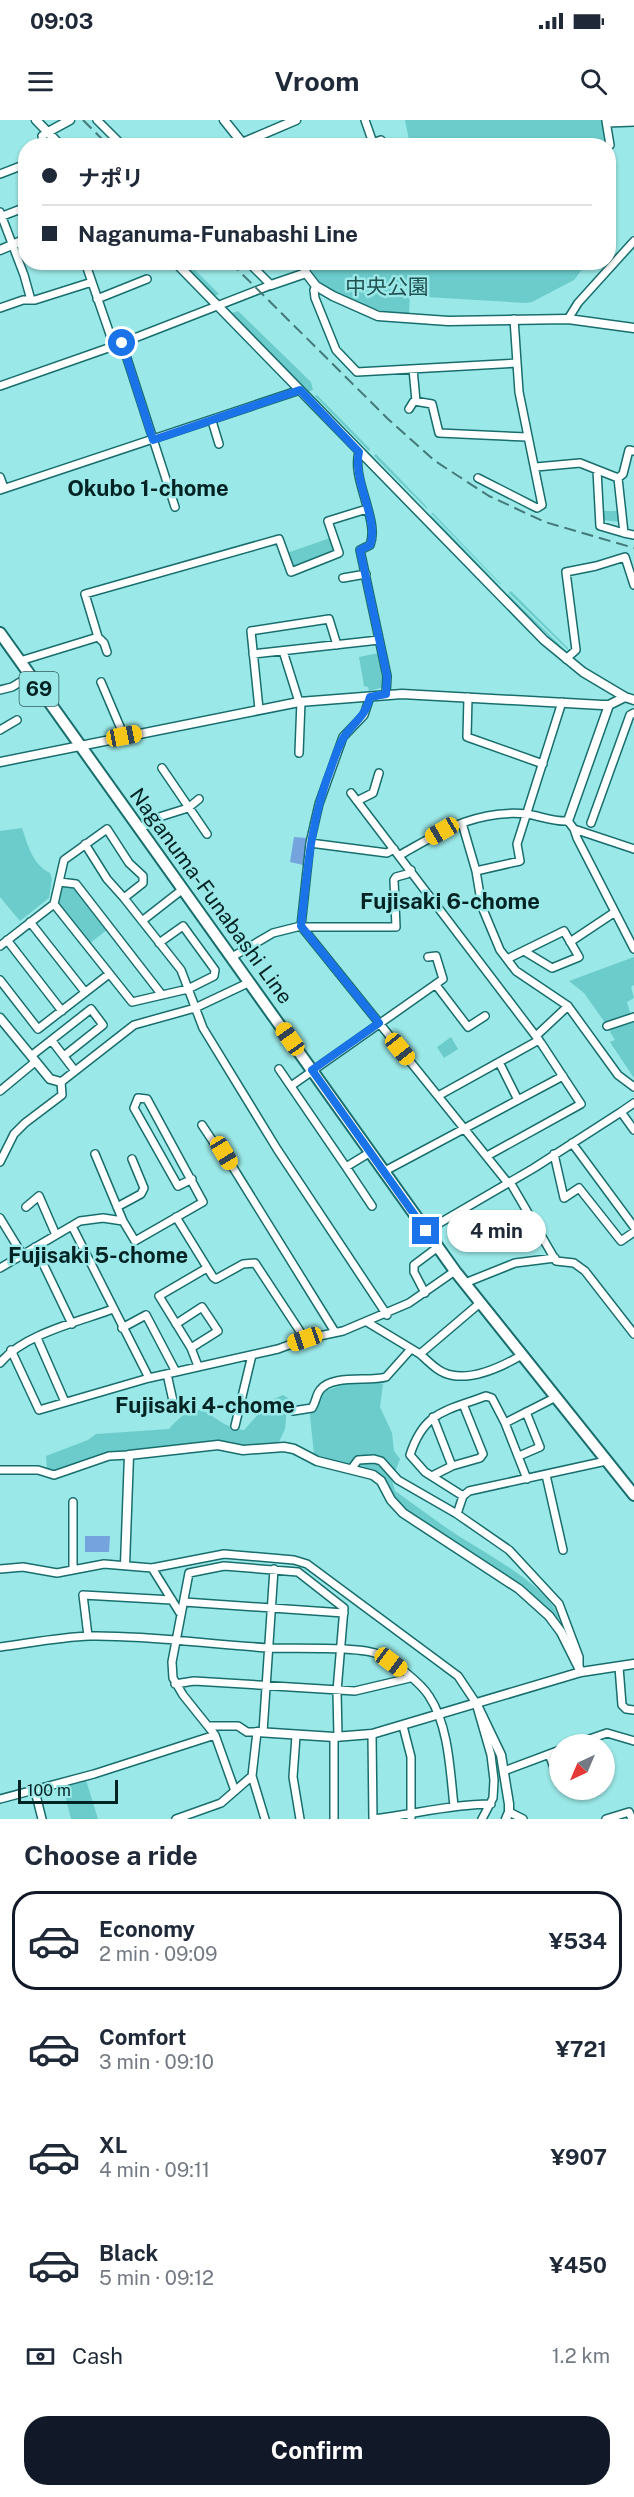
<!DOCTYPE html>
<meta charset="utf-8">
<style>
:root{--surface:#fff;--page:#f6f6f7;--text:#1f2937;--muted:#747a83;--line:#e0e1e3;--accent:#111827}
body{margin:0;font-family:"Public Sans","Noto Sans JP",sans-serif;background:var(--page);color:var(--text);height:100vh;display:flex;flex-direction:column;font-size:22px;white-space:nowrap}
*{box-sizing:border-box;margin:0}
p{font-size:20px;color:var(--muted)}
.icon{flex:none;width:33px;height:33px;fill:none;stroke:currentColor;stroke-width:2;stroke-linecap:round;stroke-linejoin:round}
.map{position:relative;height:1699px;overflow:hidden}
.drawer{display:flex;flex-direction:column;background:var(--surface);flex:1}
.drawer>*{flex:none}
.banner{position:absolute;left:18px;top:18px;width:598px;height:132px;border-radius:24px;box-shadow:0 2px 4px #0004;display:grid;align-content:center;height:132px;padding:0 24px;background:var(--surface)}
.needle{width:39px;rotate:224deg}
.tools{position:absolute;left:549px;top:1614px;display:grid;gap:12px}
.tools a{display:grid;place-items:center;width:66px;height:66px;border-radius:50%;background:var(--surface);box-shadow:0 2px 4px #0004;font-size:30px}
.scale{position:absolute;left:18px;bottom:15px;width:100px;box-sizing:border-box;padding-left:6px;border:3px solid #012323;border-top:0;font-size:16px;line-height:21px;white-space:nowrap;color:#012323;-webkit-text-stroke:4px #9ae8e7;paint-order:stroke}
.end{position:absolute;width:27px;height:27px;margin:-14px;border:8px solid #1a73e8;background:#fff;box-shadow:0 0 0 3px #fff}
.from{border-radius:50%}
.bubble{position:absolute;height:42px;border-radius:21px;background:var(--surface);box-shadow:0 2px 4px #0004;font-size:20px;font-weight:700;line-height:42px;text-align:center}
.car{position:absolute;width:18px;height:36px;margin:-18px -9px;border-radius:8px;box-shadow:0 0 4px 2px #0007;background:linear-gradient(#f5c518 24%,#345 0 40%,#f5c518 0 76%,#345 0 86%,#f5c518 0)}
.banner b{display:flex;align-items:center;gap:21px;height:57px;font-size:22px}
.banner b+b{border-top:2px solid var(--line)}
.banner i{width:15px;height:15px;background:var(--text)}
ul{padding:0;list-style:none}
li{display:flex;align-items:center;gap:18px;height:99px;margin:0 12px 9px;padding:0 12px;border:3px solid transparent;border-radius:24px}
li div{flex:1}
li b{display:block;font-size:22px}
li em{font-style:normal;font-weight:700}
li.active{border-color:var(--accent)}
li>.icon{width:54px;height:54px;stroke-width:1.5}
h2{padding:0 24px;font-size:27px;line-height:72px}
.pay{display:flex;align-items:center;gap:15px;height:66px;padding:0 24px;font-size:22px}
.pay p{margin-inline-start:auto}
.button{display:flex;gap:12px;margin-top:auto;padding:12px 24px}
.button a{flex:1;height:69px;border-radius:24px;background:var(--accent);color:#fff;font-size:24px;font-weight:700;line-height:69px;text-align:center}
.status{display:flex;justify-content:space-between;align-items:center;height:42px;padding:0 30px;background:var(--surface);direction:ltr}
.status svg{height:16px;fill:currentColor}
header{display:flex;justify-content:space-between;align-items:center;height:78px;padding:0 24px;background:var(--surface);font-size:27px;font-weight:700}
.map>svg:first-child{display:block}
</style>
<div class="status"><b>09:03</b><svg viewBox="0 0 49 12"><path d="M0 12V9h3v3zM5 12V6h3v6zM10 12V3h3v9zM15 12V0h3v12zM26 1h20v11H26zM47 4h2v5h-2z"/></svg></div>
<header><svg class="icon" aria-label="menu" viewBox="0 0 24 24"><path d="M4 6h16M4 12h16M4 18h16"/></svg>Vroom<svg class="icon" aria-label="search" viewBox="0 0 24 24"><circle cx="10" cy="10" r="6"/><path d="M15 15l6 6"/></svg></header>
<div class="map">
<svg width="634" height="1699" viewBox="0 0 634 1699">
<rect width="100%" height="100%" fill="#9ae8e7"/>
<path fill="#6bcccb" d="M405 0H604L607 21 587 26 410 25Z
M181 143H188L219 174 213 177Z
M307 143H587L574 160 532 182 526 183 410 176 409 194C382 195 343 179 321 163 315 158 311 149 307 143Z
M238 191 311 262 313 270 307 272 233 196 232 193Z
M317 275 370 329 369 331 315 276Z
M376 334 427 387V389L374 336Z
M602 391H620L621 402 602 400Z
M431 393H433L501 464H500Z
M431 395 499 465 429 397Z
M330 418 335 431 292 447 287 433Z
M511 471 568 528V530L509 473Z
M508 474 566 531 565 532 507 476Z
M379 533 385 567 369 571 368 567 364 566 359 537Z
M22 708C28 725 32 744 50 753L52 759 49 778 20 801 0 777V711Z
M61 764 74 766 108 809 89 824 54 784Z
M634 837V865L631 867 634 878 627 882 631 896 606 904 584 873 569 861Z
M634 899V958L610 922 615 920 610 912 613 906Z
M451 917 458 929 444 938 437 927Z
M374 1261 383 1264 380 1287 392 1313 394 1331 400 1339 392 1360 395 1371C414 1384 432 1398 451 1411 477 1429 563 1472 559 1505L549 1491 521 1467 405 1391 391 1376 382 1358 314 1334 310 1296 313 1275 348 1263Z
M283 1275 288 1278 285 1309 279 1322 265 1327 109 1334 56 1350H47L46 1336 88 1320 96 1314 169 1309C205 1267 207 1306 244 1310L271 1280Z
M86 1660 98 1699H71L63 1667Z"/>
<path fill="#74a3dd" d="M294 717 307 718 303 745 290 742Z
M85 1416H110L109 1432H85Z"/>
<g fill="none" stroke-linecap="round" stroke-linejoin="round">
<g stroke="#186e6d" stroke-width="10">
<path id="minor" d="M97 0 123 26
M365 0 373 23 381 20 383 26
M606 1 610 25
M607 3 634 2
M45 26 42 16 48 12
M0 54 26 44
M0 92 24 155 31 180
M0 97 26 87
M85 142 114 226
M316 166 314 170 315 178 336 230 357 252 517 243
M97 179 147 159
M0 188 23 180H35L92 162
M568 199 578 183 634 121
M122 223 175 387
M413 249 416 281
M0 266 114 226 271 165 248 142
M409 289 414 281 432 284 439 313 527 317
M212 301 219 324
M359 332C351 359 380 401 370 425L360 430 387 556 386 574
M536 347 580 343 618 358
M597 350 600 406 624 413
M0 357 4 368
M478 358 537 388 542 385 519 272 514 199
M618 358 624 413 634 415
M618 358 623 354 629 330 634 331
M0 370 300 270
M343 458 366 454
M98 517 85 474 279 419 291 452 339 433 328 401 367 389
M283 531 299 582
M253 534 379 520
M566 539 576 530 566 452 596 446 625 437 634 465
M20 541 98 517 104 523 107 532
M101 562 124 616
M0 570 12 567 30 556
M370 577 364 595 343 617 319 684 310 723 301 806 508 1063
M468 577 467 617 543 644
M259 589 251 511 329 499 337 525
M0 610 17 600
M299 633 301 581
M162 648 207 714
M351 673 541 923 581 984 487 1036
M357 681 373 673 379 653
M462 703 476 751 482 787 500 830 516 851 568 886 618 955 634 967
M591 703 630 595 634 593
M140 709 156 698 188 688 199 679
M574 709 577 718 634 829
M310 723 387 733 394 729
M85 724 107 759 124 778 181 850 203 908 277 1029 387 1195
M400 735C441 712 476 689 527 694 540 696 554 702 568 701L574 709 634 729
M476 751 520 741 517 724 562 582
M60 762 76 764 162 875
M54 784 132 882 188 869 214 856 215 850 183 806 159 823
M142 801 183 769
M30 802 85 872
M304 807H396L394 760 396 757 407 754 411 750
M7 820 62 891
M570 822 615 792
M0 826 54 784 64 740 107 709 129 743 143 756V763L124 778
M232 837 273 813 301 806
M507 839 564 811 579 837 552 848 524 831
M0 860 38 909 109 854
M436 865 468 907 485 896
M607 906 634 897
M536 916 568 886
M52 921 75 951
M31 936 91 889 103 905 64 936
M499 942 518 980
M279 949 346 1047 369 1033
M291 966 443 859 436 836 428 837
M0 971 35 942
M438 976 539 920
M634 983 621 992 634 1010
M202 1005 216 1026 224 1033 335 1212
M572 1023 634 1107
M95 1034 123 1101
M554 1034 564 1078 579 1068 621 1121 634 1112
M0 1042 14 1014 25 1003 62 975 61 962 134 905 195 888 250 862
M346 1047 372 1086
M383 1052 563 956
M510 1062 556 1141 574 1143 585 1151 634 1214
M26 1087 39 1076 56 1115
M117 1087 141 1074 144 1068 132 1039
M176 1097 213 1157 216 1159 243 1144 255 1143 305 1219
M0 1098 22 1134
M72 1106 149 1258
M426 1111 534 1048 621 992
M35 1127 72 1204
M0 1148 80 1101 103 1098 123 1101 135 1121 203 1082 147 979 138 978 134 988 178 1066 192 1059
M465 1163 515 1143 555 1138
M425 1173 414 1152V1145L438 1127
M367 1202 420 1234 480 1183
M176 1204 202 1187 218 1211 191 1228
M122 1208 146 1195 176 1252
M37 1218 65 1282
M11 1230 39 1290 149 1258 278 1229 305 1219 343 1211 409 1183 455 1151
M420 1234C429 1242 439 1253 451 1255 473 1260 503 1246 522 1235
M0 1243C24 1214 78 1202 113 1189
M198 1246 191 1228 159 1176 207 1148
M167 1254 175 1290
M293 1291 312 1288C316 1282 316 1275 320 1270 332 1254 369 1262 386 1257L411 1229
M433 1297 452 1346
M505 1303 556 1277
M235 1306 252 1235
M519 1336 540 1327 526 1292
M352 1348 358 1340 374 1339 381 1341 398 1360 457 1394 509 1430 559 1484 579 1537V1547
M0 1350H38L54 1355 109 1336 129 1335
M546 1355 563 1430
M432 1356 452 1346 480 1338 483 1334 463 1284
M527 1359 505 1303 492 1278 486 1276C446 1291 424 1291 410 1335L425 1352 463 1376 469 1371 606 1341
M457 1394 463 1376
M152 1448 180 1493
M0 1449 23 1447 57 1453 104 1444 152 1448 224 1434 294 1440 307 1444 458 1556 476 1583 491 1635 494 1660 493 1678 482 1699
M73 1449V1382
M184 1482 344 1493
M88 1516 83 1475 172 1480
M0 1527C30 1523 60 1517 90 1516 151 1515 211 1525 272 1528 296 1529 362 1526 380 1535 394 1542 421 1563 429 1576 449 1606 450 1651 454 1686
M619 1547 622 1585 626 1589 634 1590
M175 1564 194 1561 355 1571 410 1558
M403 1606 411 1637V1699
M263 1612 274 1449
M372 1614 373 1699
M296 1616 293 1657 300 1699
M334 1617V1699
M575 1624 607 1613 634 1621
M549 1634 560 1664
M504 1651 560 1630
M252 1656 265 1699
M35 1671 42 1699
M235 1671 215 1615 183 1575 173 1558 172 1542 189 1453 224 1446 298 1452 344 1488 337 1571 338 1617
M0 1679 94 1654 215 1615
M509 1692 523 1699
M176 1699 221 1683 252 1656 257 1612H247L238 1606H208
M373 1699C412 1695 451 1684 491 1684
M606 1699 629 1692 632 1699"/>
</g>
<g stroke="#186e6d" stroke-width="11">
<path id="tertiary" d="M36 0 61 26
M224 0 244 25
M48 12 70 0
M235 26 296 0
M0 130 26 119
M303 142 306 153 316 166 333 176 378 196 448 201 568 199 634 208
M271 165 306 153
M625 577 634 580
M0 642 299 582 402 574 602 585H609L625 577 583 552 544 520 175 142
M568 701 609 585
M0 898 50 959 61 962
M125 1445 129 1335 218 1325 243 1330 284 1327 294 1329 317 1341 373 1355 381 1361 391 1380 403 1393 519 1469 549 1496 561 1512 581 1552
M476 1583 501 1635 509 1684V1692L506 1699
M257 1612 334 1617 372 1614 581 1552 634 1544"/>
</g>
<g stroke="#186e6d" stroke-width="14">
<path id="primary" d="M0 513 455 1151 634 1375"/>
</g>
<use href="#minor" stroke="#fff" stroke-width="7"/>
<use href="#tertiary" stroke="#fff" stroke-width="8"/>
<use href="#primary" stroke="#fff" stroke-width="10"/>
<path stroke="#437978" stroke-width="2" stroke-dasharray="12 6" stroke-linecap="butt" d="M83 0 109 26
M230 142 388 299 435 341 489 376 545 402 634 428"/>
</g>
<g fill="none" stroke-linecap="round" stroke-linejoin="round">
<path stroke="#1a73e8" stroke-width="8" d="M122 223 153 320 300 270 359 332C352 360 380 402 370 425L360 430 387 556 386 574 370 577C365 597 357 599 346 614 339 623 335 637 331 648 311 698 307 752 301 806L379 903 312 950 426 1111"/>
</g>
<g text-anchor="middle" stroke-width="5" stroke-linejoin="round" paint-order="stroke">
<rect fill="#9ae8e7" stroke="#2f5e5e" stroke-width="1.5" x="19.5" y="552" width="39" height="34" rx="4.5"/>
<g font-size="20" font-weight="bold" fill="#012323">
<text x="39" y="576">69</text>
</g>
<g font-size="21" fill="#225252" stroke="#9ae8e7">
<text x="387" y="174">中央公園</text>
</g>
<g font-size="21" fill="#012323" stroke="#9ae8e7">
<text transform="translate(211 776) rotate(54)" y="7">Naganuma-Funabashi Line</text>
</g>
<g font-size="22" font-weight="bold" fill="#012323" stroke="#9ae8e7">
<text x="148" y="376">Okubo 1-chome</text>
<text x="450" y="789">Fujisaki 6-chome</text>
<text x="98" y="1143">Fujisaki 5-chome</text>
<text x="205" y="1293">Fujisaki 4-chome</text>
</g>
</g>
</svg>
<div class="tools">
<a><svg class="needle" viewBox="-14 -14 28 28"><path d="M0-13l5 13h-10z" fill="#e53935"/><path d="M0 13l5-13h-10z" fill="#747a83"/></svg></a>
</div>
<div class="scale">100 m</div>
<i class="end from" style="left:122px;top:223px"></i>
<i class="end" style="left:426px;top:1111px"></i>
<div class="bubble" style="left:447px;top:1090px;width:99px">4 min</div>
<i class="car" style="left:124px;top:616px;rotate:79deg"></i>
<i class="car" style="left:442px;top:711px;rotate:240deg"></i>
<i class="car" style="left:290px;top:919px;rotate:325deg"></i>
<i class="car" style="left:400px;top:929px;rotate:141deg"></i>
<i class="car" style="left:224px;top:1033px;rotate:149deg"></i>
<i class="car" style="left:305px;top:1219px;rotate:251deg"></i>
<i class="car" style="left:391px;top:1542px;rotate:127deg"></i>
<div class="banner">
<b><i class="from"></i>ナポリ</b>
<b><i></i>Naganuma-Funabashi Line</b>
</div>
</div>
<section class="drawer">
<h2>Choose a ride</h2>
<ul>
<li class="active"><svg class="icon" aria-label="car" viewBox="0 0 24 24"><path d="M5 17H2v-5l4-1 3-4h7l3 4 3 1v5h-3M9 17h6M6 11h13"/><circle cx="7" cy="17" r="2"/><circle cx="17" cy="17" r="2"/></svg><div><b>Economy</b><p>2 min · 09:09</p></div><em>¥534</em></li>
<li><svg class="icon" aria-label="car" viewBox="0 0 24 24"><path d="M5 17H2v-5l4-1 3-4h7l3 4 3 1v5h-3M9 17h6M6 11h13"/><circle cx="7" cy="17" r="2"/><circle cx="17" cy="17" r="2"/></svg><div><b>Comfort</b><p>3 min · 09:10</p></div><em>¥721</em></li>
<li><svg class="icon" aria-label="car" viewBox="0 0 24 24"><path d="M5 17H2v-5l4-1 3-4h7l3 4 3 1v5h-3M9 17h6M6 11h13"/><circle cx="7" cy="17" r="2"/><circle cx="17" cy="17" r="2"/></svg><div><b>XL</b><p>4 min · 09:11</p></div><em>¥907</em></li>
<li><svg class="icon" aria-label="car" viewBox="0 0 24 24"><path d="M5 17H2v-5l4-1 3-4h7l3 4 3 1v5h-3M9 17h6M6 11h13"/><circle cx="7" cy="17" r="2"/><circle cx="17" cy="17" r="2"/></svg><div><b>Black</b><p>5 min · 09:12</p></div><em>¥450</em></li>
</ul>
<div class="pay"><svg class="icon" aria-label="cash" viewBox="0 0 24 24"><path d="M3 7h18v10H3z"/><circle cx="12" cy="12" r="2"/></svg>Cash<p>1.2 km</p></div>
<div class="button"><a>Confirm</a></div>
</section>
